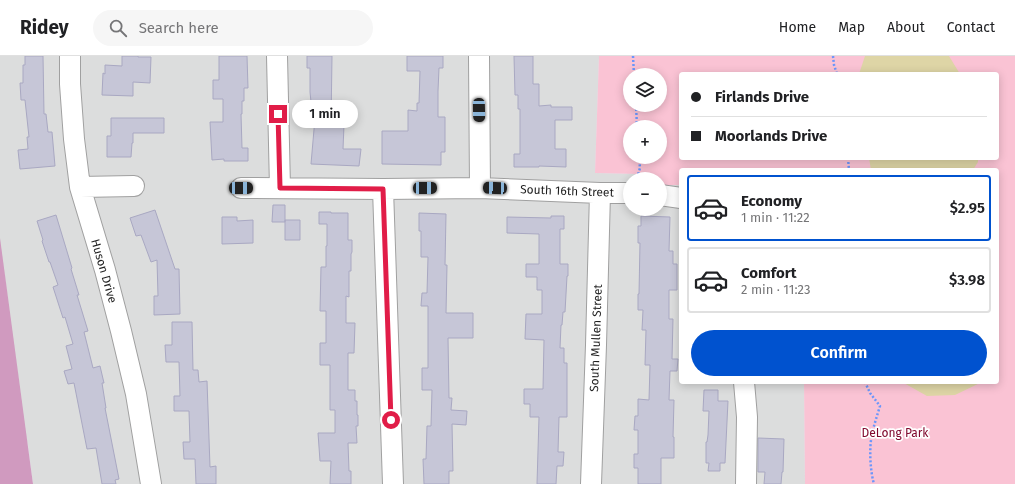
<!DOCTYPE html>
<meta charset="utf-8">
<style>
:root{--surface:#fff;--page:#f6f6f6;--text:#202124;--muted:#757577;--line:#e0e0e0;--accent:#0052cf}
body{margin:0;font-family:"Fira Sans",sans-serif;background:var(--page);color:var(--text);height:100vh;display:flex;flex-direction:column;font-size:15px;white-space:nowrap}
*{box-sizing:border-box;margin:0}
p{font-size:13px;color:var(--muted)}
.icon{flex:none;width:22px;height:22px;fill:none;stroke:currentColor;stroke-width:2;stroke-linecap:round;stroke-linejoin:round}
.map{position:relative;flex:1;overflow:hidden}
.details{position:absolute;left:679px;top:112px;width:320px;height:216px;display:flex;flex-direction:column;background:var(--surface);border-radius:4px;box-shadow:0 2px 10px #0003}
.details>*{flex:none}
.banner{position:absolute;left:679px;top:16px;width:320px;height:88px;border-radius:4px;box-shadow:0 2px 10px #0003;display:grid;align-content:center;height:88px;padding:0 12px;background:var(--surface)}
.controls{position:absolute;left:623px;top:12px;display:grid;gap:8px}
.controls a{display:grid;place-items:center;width:44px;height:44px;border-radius:50%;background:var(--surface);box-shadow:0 2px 10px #0003;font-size:20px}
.end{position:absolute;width:18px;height:18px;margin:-9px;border:5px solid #e11d48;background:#fff;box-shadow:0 0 0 2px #fff}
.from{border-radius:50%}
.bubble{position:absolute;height:28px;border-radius:14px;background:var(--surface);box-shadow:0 2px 10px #0003;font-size:13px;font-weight:600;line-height:28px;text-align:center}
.car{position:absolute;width:12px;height:24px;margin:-12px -6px;border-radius:5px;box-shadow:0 0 3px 1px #0007;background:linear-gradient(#222 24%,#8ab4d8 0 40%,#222 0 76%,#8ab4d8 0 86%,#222 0)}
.banner b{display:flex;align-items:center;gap:14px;height:38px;font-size:15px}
.banner b+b{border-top:1px solid var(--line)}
.banner i{width:10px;height:10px;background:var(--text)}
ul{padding:7px 0 0;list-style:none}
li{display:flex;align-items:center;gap:12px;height:66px;margin:0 8px 6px;padding:0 4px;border:2px solid var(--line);border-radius:4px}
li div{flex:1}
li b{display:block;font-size:15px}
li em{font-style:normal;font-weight:600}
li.on{border-color:var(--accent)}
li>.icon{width:36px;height:36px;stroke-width:1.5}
.primary-button{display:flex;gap:8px;margin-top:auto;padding:8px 12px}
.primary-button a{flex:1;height:46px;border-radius:24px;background:var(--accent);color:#fff;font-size:16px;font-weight:600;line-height:46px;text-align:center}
header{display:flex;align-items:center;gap:24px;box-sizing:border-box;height:56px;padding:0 20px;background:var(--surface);border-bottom:1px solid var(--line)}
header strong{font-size:19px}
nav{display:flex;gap:22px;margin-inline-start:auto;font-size:14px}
.search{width:280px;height:36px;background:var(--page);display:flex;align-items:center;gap:10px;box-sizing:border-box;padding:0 14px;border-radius:22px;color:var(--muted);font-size:15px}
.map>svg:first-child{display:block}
</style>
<header>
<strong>Ridey</strong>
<div class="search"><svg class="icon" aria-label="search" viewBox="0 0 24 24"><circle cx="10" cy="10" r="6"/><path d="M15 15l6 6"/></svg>Search here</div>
<nav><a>Home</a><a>Map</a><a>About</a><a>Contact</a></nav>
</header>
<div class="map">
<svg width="1015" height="428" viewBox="0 0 1015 428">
<rect width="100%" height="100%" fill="#e8e6f0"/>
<path fill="#dcdddd" d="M0 0H599L595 117 639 118V123H630V153H660V129H681V326H804L805 428H33L28 389 0 274Z"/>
<path fill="#d09abf" d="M0 182 33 428H0Z"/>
<path fill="#fac3d4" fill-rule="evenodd" d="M599 0H1015V428H805L804 326H997V114H681V129H660V123H639V118L595 117ZM681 18H997V102H681ZM630 19H660V49H630ZM630 71H660V101H630Z"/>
<path fill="#ded5a6" d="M865 0H949L960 18H859Z
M869 102H978V106L973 114H871Z
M902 326H982L955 339 927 340Z"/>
<path fill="#c6c6d7" stroke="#a9a8c2" d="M25 0H43L44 58H46L48 76H52L55 110 20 113 18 94 28 93 27 81H29L25 44H21L20 27H23V9H25Z
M122 0H138V1H151L150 27 133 26V40L102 39 103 17 105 18V9L122 10Z
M219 0H247L248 32H244V45H242V58H241L242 92H248V105H224V103L212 104 210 66H223V43H213V24H219Z
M307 0H332L331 68 344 69 343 93H361L359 110 311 108 315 62H312V46H311L310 36V12H307Z
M407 0H443V12H439L438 35V61H445V96H441V109L382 108V75H408V54L417 55V47H419L420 15H407Z
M514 0H533V28H539V50L551 49V51H572V64H555V93H566V111L539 110V111H514V98H520V53H518V39H515Z
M111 62H164V77H133V87H132L131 101H107V80H111Z
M273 149H285V166H272Z
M155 154 175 213H179L180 258 154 259V240H158L157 204 151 206 141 179 136 180 130 162Z
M319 156H331V157H348V184H352V196L351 198V215H349V241L346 240V267H355L354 297H348V334H355V345H357V359H358V370H356L357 387H348L349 415H351V428H330L331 405H320L318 377H335V354H330V309H320V287H326V255H320L321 211H326V190H327V168H319Z
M419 157 446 158 445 209H447L446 257H473V282H448L449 342H452L451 354 467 355 466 369 452 368 453 415H449V428H424L423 403H426L427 370H431L432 334H422V312H428V250H421L422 237H427L428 201H421V175H419Z
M56 159 72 212 71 213 79 239H77L88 275 84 276 93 312 100 310 104 327H102L106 352H105L119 423 115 424 116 428H102L96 392 87 393 74 327 68 328 64 315 72 313 66 290 73 288 65 261 63 262 53 231 58 229 50 206H49L42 185 43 184 37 165Z
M551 160H564V173H560V208H568V220H567L565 256H563L562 269H561L560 292H564V307H567V361H559L558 396H564L563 410H557L556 428H537L539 361H530V348H524V333H543L544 284 525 283 526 258H542V234H537V221H526V208H539V178L507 177V161L551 162Z
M641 160 670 161 669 195H673V208H677V234H669V263H673L672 303H678L677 315H670L669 344H674L673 381H674V402H661V428H638V412H634V398H638V374H634L635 360H638V343L649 344 650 309H645L646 274H642L643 254H638V238H639L640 187H638V170H641Z
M222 161H237V165L253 164V187L222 188Z
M285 164H300V184H285Z
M172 266H192L193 314H198L199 326 207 325 210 411 216 410V428H196L195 403H184L183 386H190L189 355H174V340H180L179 306H166L165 289H172Z
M704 334H718V345H728L725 407H720V415H708L709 407H706V386H707L708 379 709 355H703Z
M758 382 784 383 783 416H782L781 428H764L765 416H758Z"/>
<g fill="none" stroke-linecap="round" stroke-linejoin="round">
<g stroke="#a0a0a0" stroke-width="22">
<path id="minor" d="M70 0V28L74 83 80 131 105 214 121 275 136 338 151 428
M277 0 280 132
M479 0 480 132
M80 131 134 130
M241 132 383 133 480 132 600 137H630
M383 133 393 428
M660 139 681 142
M744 326 747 361 746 428
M591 428 596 289 600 137"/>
</g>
<path stroke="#6b96fb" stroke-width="2.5" stroke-dasharray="2 2" stroke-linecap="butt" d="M633 0 634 19
M833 0 834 9 837 18
M636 49 637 71
M848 102 849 114
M637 122 640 112 639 101
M865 326 870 337 880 350C877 360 874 369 872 378 869 392 870 414 874 428"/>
<use href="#minor" stroke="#fff" stroke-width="20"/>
</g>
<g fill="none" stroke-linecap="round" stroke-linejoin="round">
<path stroke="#e11d48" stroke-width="5" d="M278 58 280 132 383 133 391 364"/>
</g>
<g text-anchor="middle" stroke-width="3.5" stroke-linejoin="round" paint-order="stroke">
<g font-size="12" fill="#1f1f1f" stroke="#fff">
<text transform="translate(567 135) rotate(2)" y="4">South 16th Street</text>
<text transform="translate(104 215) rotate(74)" y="4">Huson Drive</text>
<text transform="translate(596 282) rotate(-88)" y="4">South Mullen Street</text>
</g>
<g font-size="12" fill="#800a2f" stroke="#fff">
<text x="895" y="381">DeLong Park</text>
</g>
</g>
</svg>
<div class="controls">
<a><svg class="icon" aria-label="layers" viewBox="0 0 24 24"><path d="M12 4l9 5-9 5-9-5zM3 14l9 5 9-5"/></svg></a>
<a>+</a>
<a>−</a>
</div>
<i class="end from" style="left:391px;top:364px"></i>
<i class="end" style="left:278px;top:58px"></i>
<div class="bubble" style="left:292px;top:44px;width:66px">1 min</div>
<i class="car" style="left:479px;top:54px;rotate:179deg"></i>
<i class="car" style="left:241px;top:132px;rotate:90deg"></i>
<i class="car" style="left:425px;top:132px;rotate:89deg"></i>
<i class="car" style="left:495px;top:132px;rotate:272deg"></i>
<div class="banner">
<b><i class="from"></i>Firlands Drive</b>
<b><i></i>Moorlands Drive</b>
</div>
<section class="details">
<ul>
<li class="on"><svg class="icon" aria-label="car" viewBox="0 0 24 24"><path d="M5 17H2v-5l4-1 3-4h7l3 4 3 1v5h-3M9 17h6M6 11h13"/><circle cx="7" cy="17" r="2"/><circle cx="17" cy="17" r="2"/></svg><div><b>Economy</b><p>1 min · 11:22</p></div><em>$2.95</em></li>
<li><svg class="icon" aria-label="car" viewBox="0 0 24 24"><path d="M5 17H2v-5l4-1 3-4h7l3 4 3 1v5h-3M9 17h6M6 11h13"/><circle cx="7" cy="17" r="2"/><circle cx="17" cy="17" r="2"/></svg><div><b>Comfort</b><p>2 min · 11:23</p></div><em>$3.98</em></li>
</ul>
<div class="primary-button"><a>Confirm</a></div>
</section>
</div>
